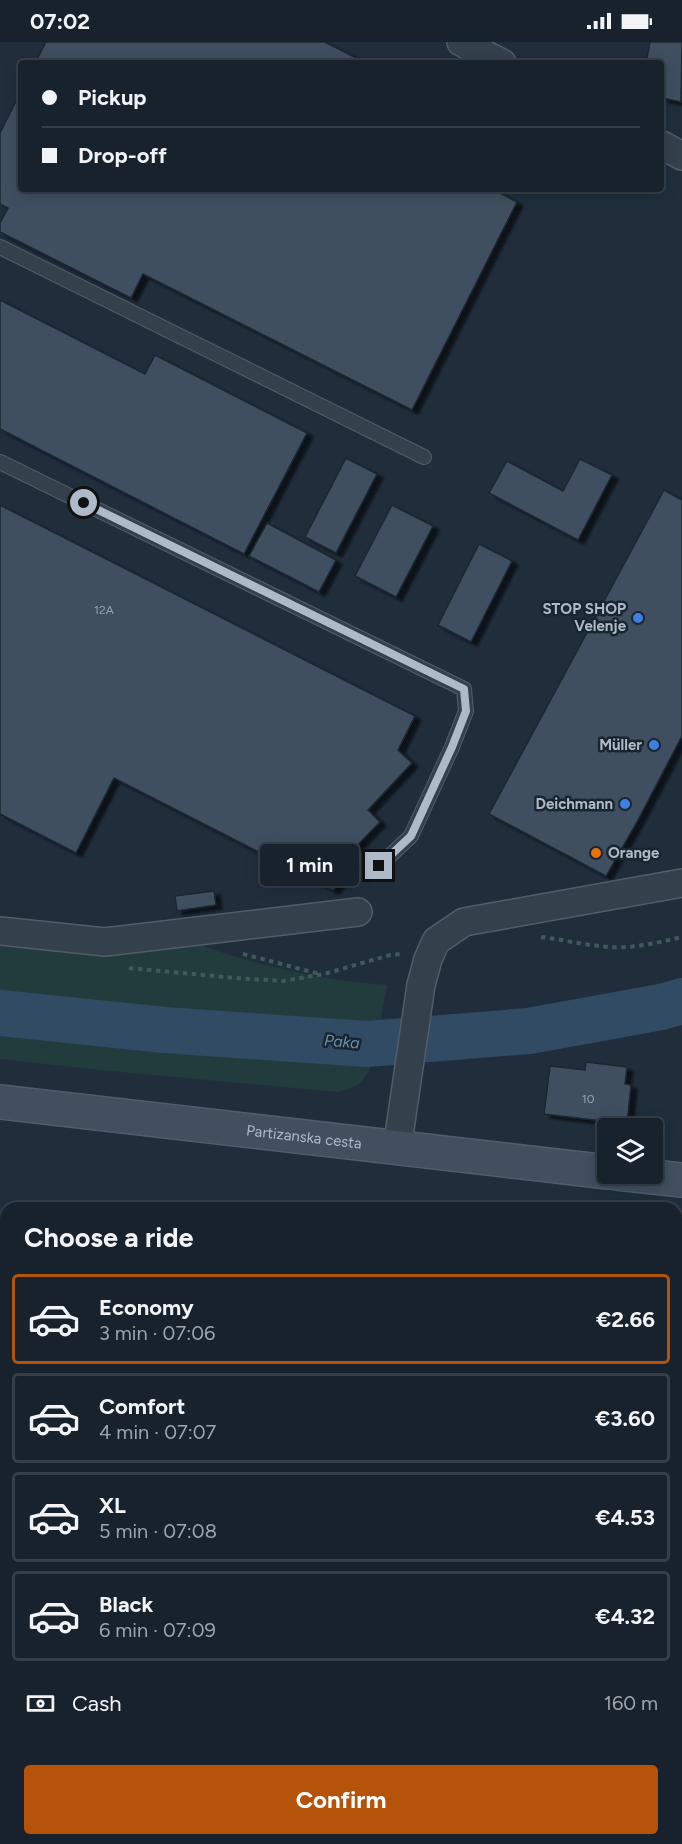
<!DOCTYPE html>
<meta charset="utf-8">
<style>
:root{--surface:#18222d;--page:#212a35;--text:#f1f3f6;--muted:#9fa4aa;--line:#363f49;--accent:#b45309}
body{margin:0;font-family:Figtree,sans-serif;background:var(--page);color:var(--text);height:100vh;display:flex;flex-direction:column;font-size:22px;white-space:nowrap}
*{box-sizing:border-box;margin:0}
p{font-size:20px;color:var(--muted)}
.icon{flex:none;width:33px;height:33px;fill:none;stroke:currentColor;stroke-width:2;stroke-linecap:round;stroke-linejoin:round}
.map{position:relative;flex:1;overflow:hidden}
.drawer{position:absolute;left:0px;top:1160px;width:682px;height:644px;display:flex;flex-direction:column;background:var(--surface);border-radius:18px 18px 0 0;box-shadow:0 3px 15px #0003,0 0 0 2px var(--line)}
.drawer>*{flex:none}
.top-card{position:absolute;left:18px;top:18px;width:646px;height:132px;border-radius:6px;box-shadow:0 3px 15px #0003,0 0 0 2px var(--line);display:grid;align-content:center;height:132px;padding:0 24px;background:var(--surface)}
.buttons{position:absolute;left:597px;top:1076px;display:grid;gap:12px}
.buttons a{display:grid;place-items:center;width:66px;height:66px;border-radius:6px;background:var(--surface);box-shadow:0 3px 15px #0003,0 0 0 2px var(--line);font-size:30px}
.end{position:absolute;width:27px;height:27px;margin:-14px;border:8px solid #afbac8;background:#111;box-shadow:0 0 0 3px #111}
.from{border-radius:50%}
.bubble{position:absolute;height:42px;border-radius:6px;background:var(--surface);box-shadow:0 3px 15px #0003,0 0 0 2px var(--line);font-size:20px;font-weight:700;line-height:42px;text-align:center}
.top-card b{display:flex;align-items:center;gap:21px;height:57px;font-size:22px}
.top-card b+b{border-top:2px solid var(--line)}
.top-card i{width:15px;height:15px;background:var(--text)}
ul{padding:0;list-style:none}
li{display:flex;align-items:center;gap:18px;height:90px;margin:0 12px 9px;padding:0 12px;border:3px solid var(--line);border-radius:6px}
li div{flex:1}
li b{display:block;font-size:22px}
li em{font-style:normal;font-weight:700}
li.selected{border-color:var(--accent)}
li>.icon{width:54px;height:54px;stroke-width:1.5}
h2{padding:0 24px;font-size:27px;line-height:72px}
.pay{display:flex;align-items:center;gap:15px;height:66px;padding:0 24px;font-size:22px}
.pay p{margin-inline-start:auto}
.button{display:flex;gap:12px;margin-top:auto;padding:12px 24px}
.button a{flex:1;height:69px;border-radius:6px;background:var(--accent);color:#fff;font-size:24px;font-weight:700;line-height:69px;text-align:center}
.status{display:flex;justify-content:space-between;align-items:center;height:42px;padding:0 30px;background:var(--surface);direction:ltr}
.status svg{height:16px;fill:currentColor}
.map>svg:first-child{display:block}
</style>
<div class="status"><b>07:02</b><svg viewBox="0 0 49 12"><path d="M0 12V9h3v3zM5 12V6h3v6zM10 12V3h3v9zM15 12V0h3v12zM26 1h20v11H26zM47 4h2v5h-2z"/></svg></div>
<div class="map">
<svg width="682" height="1802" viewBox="0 0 682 1802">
<defs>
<filter id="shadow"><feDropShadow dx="6" dy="4" stdDeviation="1.5" flood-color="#0009"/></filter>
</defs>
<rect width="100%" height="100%" fill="#202e3c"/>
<path fill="#223c3d" d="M190 896 199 903C260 924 322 939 387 943L378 992 287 989 0 961V901Z
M0 982 208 1005 351 1013 377 1012C366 1035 364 1044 338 1050L110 1029 0 1017Z
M0 1174H6V1797H676L677 1189H682V1802H0Z"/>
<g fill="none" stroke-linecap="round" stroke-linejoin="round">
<path stroke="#324b65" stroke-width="46" d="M0 971 164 988 367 1002 529 989 661 965 682 959"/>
</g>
<path fill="#415060" stroke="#1b2732" stroke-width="1.5" filter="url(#shadow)" d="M46 0H325L366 21H35Z
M650 0H682L681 60 662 56V21H646Z
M21 49V147H492L517 160 412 368 143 232 131 256 0 190V181L8 166 0 162V91Z
M0 258 145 332 155 313 307 391 244 512 0 387Z
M346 416 377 432 336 511 305 495Z
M580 417 612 433 578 498 489 451 507 419 563 449Z
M664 448 682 458V694L638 778 606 834 489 772Z
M0 463 415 674 398 708 412 721 368 768 380 780 342 819 350 830 333 848 114 736 76 811 0 772Z
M392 463 433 484 396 555 355 534Z
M267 481 336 518 319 550 249 514Z
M479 502 512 519 471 600 438 583Z
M214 849 216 863 177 869 175 854Z
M586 1020 627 1025 625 1042 631 1043 627 1082 544 1072 550 1024 585 1028Z"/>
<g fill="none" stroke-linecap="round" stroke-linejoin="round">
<g stroke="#525d69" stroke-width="16">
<path id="lane" d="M0 205 424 415
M0 420 464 647 466 669 452 705 411 794 379 824"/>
</g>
<g stroke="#525d69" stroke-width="30">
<path id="street" d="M461 0 502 21
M662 103 682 114
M0 889 105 900 358 870
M397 1107 421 943 428 917 436 899 464 880 682 841"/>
</g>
<g stroke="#525d69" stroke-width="36">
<g id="secondary">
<path id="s1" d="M0 1060 608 1130"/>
<path d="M617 1131 682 1138"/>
</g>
</g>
<path stroke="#40595a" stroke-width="4" stroke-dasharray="4.5 4.5" stroke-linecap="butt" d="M541 895C569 898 597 907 626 905 645 904 664 899 682 895
M243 912 320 932
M129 926 235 936 283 939 324 932 390 913 403 912
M676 1418H682
M0 1702 6 1708"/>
<use href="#lane" stroke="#34404c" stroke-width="14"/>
<use href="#street" stroke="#34404c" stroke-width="27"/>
<use href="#secondary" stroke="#414f5f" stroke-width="33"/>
</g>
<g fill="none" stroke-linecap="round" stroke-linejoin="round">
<path stroke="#afbac8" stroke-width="8" d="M84 461 464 647 466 669 452 705 411 794 379 824"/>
</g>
<g fill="#3f7fe0" stroke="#192530" stroke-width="2">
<circle cx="638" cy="576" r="6"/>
<circle cx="654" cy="703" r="6"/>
<circle cx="625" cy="762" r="6"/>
</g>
<circle fill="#e8710a" stroke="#192530" stroke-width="2" cx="596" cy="811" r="6"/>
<g text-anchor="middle" stroke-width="5" stroke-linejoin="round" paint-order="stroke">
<g font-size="12" fill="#94a0ae">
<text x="104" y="572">12A</text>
<text x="588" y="1061">10</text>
</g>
<g font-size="15" font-weight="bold" fill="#afbac8" stroke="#192530" text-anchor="end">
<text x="626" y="572">STOP SHOP<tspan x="626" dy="17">Velenje</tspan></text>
<text x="642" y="708">Müller</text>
<text x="613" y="767">Deichmann</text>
<text x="608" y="816" text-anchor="start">Orange</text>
</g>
<g font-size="15" fill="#afbac8" stroke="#192530">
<text dy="5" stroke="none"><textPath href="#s1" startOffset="306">Partizanska cesta</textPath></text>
</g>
<g font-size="16" font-style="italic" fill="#6d8eae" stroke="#192530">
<text transform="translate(342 999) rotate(5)" y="6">Paka</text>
</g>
</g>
</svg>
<div class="buttons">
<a><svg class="icon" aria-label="layers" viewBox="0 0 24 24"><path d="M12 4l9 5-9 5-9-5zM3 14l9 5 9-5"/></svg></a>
</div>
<i class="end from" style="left:84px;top:461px"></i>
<i class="end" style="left:379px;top:824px"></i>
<div class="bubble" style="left:260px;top:802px;width:99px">1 min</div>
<div class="top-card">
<b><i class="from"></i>Pickup</b>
<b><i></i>Drop-off</b>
</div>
<section class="drawer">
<h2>Choose a ride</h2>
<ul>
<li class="selected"><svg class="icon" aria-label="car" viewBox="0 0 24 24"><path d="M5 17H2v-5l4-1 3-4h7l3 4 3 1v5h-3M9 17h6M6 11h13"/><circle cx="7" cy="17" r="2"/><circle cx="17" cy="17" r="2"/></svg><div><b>Economy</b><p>3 min · 07:06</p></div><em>€2.66</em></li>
<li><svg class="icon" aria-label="car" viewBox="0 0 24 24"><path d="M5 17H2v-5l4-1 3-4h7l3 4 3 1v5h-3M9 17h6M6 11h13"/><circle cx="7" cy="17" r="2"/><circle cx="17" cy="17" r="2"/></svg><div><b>Comfort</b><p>4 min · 07:07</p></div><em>€3.60</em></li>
<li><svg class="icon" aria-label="car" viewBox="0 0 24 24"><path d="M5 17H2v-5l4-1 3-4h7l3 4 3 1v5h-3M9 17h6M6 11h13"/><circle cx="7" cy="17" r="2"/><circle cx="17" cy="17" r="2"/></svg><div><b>XL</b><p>5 min · 07:08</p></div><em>€4.53</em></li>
<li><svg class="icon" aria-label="car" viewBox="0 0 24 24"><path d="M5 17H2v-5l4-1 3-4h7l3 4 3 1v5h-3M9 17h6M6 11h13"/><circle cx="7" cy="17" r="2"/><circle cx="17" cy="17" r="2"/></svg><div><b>Black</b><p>6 min · 07:09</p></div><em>€4.32</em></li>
</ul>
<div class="pay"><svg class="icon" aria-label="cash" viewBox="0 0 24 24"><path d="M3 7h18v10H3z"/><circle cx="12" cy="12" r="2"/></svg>Cash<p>160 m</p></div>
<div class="button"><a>Confirm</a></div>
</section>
</div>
